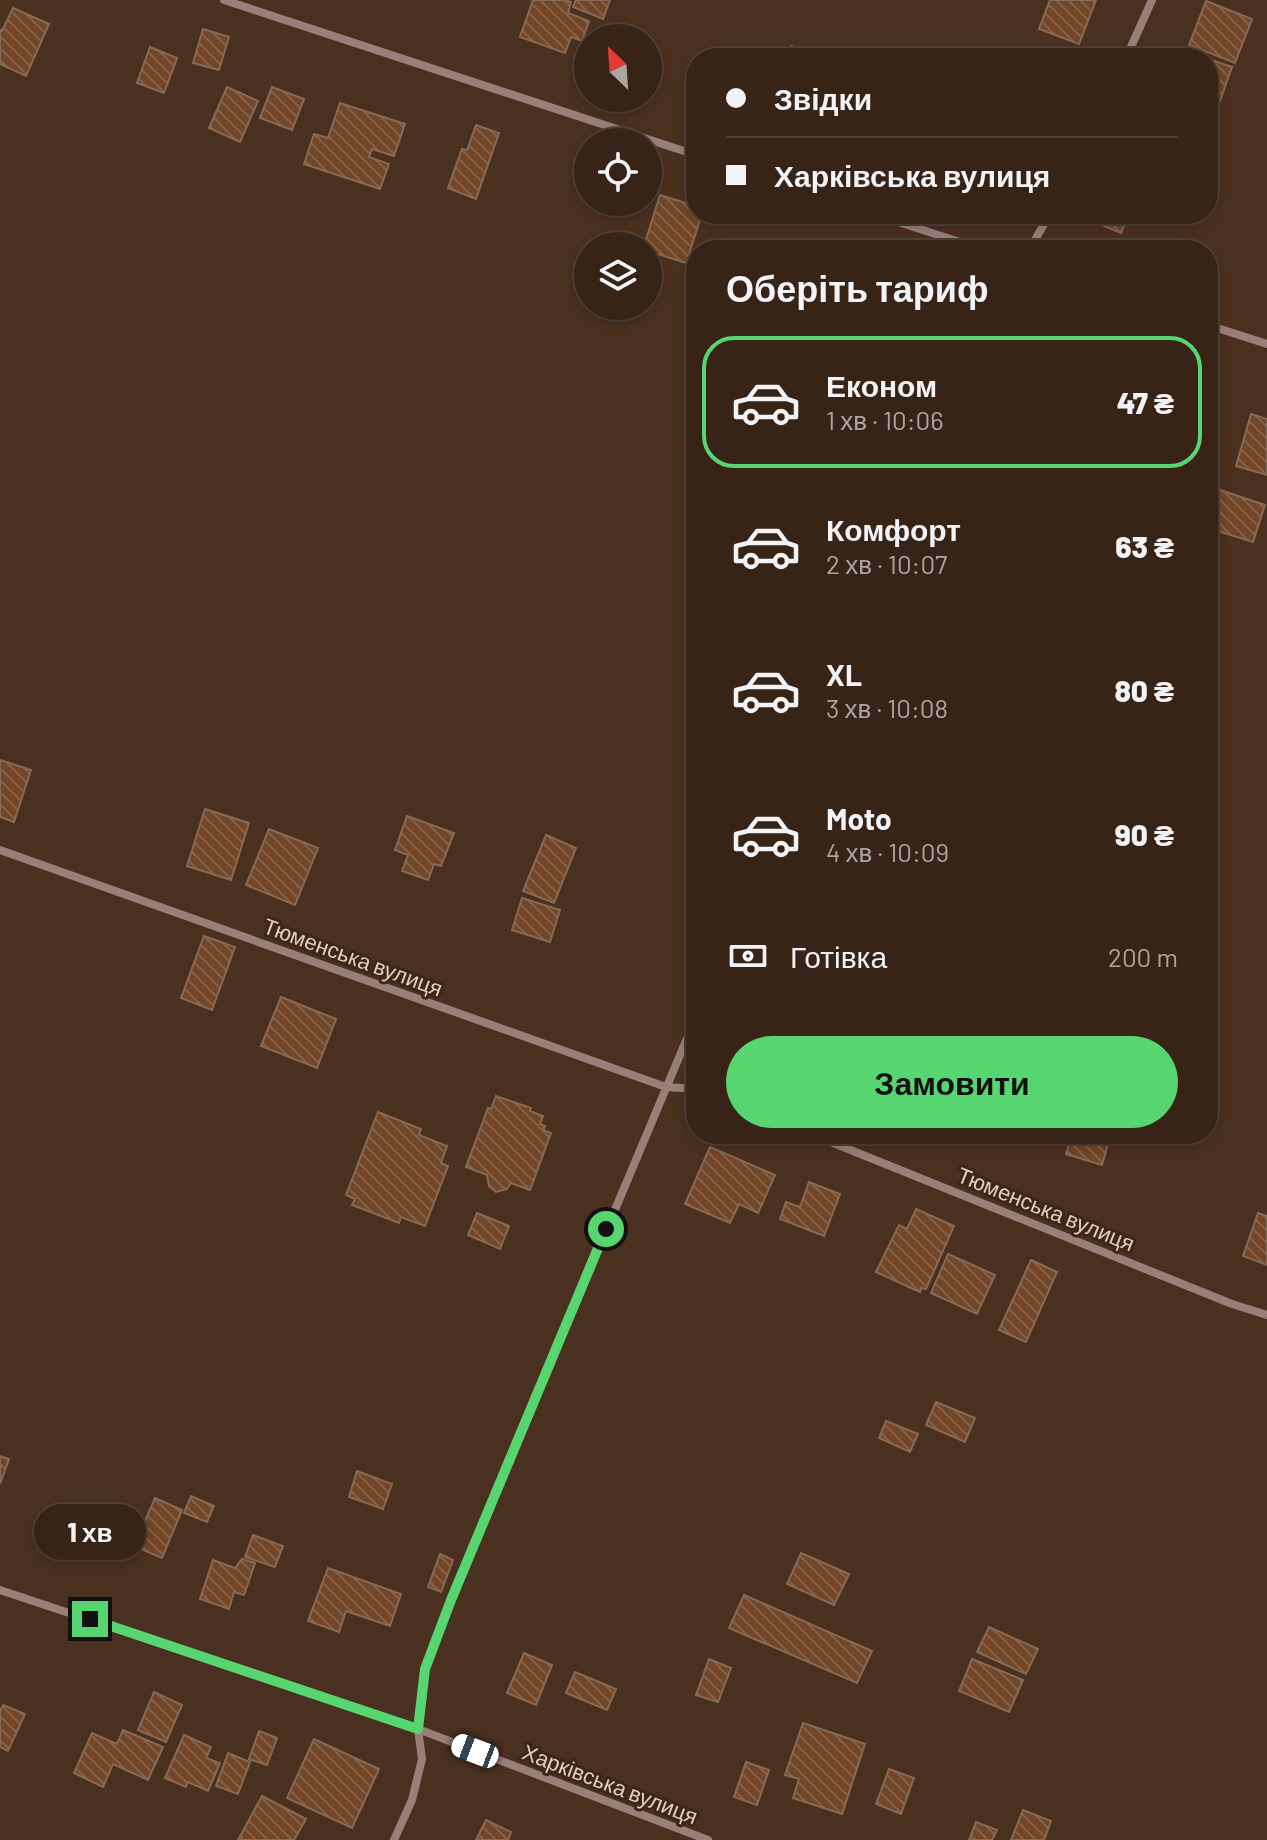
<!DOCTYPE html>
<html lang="uk">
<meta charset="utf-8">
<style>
:root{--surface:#382417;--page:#433024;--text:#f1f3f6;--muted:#aba4a1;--line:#524136;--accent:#57d570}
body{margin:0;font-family:Barlow,sans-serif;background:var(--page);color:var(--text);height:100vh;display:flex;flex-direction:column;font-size:30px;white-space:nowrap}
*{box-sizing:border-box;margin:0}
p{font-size:26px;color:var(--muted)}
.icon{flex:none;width:44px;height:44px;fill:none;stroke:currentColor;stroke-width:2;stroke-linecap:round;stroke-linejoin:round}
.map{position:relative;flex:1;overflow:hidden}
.drawer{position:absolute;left:686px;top:240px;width:532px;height:904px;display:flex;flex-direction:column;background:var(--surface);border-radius:32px;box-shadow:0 4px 12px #0003,0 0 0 2px var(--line)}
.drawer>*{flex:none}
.guide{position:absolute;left:686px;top:48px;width:532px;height:176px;border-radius:32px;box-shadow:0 4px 12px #0003,0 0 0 2px var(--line);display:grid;align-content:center;height:176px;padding:0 40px;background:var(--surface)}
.needle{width:52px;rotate:335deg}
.buttons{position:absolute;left:574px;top:24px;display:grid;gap:16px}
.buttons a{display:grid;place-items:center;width:88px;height:88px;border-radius:50%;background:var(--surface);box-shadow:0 4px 12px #0003,0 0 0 2px var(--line);font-size:40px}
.end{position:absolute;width:36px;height:36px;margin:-18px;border:10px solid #57d570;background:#111;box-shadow:0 0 0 4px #111}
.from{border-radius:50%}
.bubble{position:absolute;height:56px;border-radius:28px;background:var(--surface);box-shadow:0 4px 12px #0003,0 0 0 2px var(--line);font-size:26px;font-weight:800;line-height:56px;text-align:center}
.car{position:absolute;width:24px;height:48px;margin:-24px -12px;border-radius:10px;box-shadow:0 0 6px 2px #0007;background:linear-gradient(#fff 24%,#345 0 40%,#fff 0 76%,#345 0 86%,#fff 0)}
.guide b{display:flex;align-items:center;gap:28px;height:76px;font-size:30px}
.guide b+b{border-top:2px solid var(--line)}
.guide i{width:20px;height:20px;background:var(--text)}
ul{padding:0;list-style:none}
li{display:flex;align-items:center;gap:24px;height:132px;margin:0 16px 12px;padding:0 24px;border:4px solid transparent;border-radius:32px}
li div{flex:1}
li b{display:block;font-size:30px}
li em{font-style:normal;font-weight:800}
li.selected{border-color:var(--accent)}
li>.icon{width:72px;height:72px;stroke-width:1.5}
h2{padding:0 40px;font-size:36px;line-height:96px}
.pay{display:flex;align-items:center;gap:20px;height:88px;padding:0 40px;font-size:30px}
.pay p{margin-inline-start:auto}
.primary-button{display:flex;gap:16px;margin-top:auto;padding:16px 40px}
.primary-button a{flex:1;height:92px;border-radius:48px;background:var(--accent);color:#111;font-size:32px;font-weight:800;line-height:92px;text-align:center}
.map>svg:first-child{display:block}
</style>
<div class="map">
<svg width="1267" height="1840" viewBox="0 0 1267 1840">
<defs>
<pattern id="building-back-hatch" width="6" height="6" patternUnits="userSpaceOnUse" patternTransform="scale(2)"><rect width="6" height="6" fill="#724627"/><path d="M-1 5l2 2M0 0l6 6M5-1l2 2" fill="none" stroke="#866045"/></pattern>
</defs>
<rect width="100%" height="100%" fill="#4a301f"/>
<path fill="url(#building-back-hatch)" stroke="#866956" stroke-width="2" d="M533 0H565L571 2 568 13 589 21 582 41 571 37 565 53 520 37Z
M576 0H610L603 19 573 7Z
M1050 0H1096L1079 44 1039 29Z
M1206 1 1252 19 1235 63 1189 45Z
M13 8 49 24 26 76 0 64V30L2 31Z
M203 29 229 37 219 70 193 63Z
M791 46 828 58H787Z
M150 47 177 58 164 93 137 83Z
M1208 59 1232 67 1220 101 1208 97Z
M227 87 258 101 240 142 209 128Z
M272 87 304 99 292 130 260 118Z
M340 103 405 124 394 156 372 149 369 157 389 164 380 189 304 164 314 134 328 138Z
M476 125 499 133 476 199 448 188 462 149 467 150Z
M1208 141 1218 145 1208 172Z
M660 195 696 206V214H702L686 263 648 251V246H644Z
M1098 214H1129L1121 233 1094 222Z
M1251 414 1267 419V475L1236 466Z
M1217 489 1265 505 1253 542 1208 528V516Z
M0 760 31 770 14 822 0 817Z
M205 809 249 823 231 880 187 866Z
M407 816 454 833 441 866 434 864 428 880 402 871 408 855 395 850Z
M269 829 318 848 295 905 246 885Z
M546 835 576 848 554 903 523 891Z
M522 898 560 910 550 942 512 930Z
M204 936 235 947 212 1010 181 998Z
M281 997 336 1019 317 1068 261 1046Z
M496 1096 531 1108 530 1111 543 1116 540 1124 545 1126 543 1130 551 1133 530 1190 511 1183 507 1189 496 1192 489 1186 487 1175 466 1167 488 1108 491 1109Z
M378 1112 421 1129 419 1135 447 1146 441 1163 448 1166 425 1226 401 1217 399 1223 352 1205 355 1199 346 1195Z
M1057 1134H1111L1102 1165 1066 1154 1070 1140 1057 1136Z
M710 1147 775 1175 758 1213 739 1204 730 1223 685 1204Z
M809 1182 840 1194 824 1236 780 1219 786 1202 800 1207Z
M916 1209 954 1226 926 1289 921 1288 920 1292 876 1272 899 1225 907 1229Z
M477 1213 509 1226 500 1249 468 1235Z
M1258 1213 1267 1216V1265L1243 1256Z
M948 1254 995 1275 977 1314 931 1293Z
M1031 1260 1057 1272 1026 1342 999 1330Z
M936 1402 975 1418 965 1442 926 1425Z
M886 1421 918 1434 910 1452 879 1438Z
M0 1456 9 1459 0 1484Z
M357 1471 392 1484 383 1509 349 1497Z
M191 1496 214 1506 207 1522 184 1513Z
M155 1498 182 1510 162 1558 134 1546Z
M253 1535 283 1546 275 1567 245 1557Z
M801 1553 849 1574 834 1605 787 1584Z
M440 1554 453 1560 441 1592 428 1587Z
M242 1559 255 1563 244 1595 234 1592 229 1609 200 1599 213 1560 235 1568Z
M328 1568 401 1594 390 1626 346 1611 339 1632 308 1621Z
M744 1595 872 1651 857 1683 729 1628Z
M989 1627 1038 1649 1026 1674 977 1652Z
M524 1653 552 1665 536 1705 507 1693Z
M709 1659 731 1668 718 1702 696 1695Z
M972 1659 1023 1680 1009 1712 959 1691Z
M575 1672 616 1689 607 1710 566 1693Z
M154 1692 182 1705 166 1742 138 1730Z
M3 1705 25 1714 8 1751 0 1747V1711Z
M803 1723 865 1744 842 1814 793 1798 799 1779 785 1775Z
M123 1730 163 1747 148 1780 113 1764 103 1787 74 1773 92 1733 117 1744Z
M259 1731 277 1738 267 1765 249 1759Z
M184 1735 211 1747 206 1758 220 1763 208 1791 188 1782 186 1787 165 1778Z
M314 1739 379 1769 352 1828 287 1798Z
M228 1753 250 1762 238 1794 216 1786Z
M746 1762 769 1770 757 1805 734 1797Z
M889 1769 914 1778 901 1814 876 1804Z
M262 1796 306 1819 294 1840H238Z
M1023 1810 1051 1821 1044 1840H1011Z
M486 1820 511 1832 508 1840H476Z
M976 1822 997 1830 992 1840H969Z"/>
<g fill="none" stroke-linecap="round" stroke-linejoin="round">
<path stroke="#9a7f79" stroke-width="8" d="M224 0 696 155
M1126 58 1152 0
M874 214 984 250
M1029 250 1050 214
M1208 325 1267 344
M0 850 666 1087 696 1089
M811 1134 1232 1304 1267 1315
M0 1590 418 1729 708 1840
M394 1840 412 1800 422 1759 418 1729 425 1669 451 1600 696 1017"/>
</g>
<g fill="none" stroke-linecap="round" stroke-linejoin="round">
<path stroke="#57d570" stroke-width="10" d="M90 1619 418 1729 425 1669 451 1600 606 1229"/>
</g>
<g text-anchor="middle" stroke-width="6" stroke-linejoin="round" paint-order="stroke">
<g font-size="22" fill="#dfcec4" stroke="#3f2615">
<text transform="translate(353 957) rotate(20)" y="8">Тюменська вулиця</text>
<text transform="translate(1046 1209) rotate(22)" y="8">Тюменська вулиця</text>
<text transform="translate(610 1784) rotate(21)" y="8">Харківська вулиця</text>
</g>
</g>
</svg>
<div class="buttons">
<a><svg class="needle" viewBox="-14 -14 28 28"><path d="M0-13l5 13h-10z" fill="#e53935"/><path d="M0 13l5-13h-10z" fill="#aba4a1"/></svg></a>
<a><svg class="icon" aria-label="locate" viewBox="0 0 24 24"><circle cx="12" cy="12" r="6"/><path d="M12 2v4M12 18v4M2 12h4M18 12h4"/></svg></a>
<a><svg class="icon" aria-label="layers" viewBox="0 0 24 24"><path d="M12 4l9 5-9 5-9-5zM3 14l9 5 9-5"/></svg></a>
</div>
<i class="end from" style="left:606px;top:1229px"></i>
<i class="end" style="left:90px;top:1619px"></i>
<div class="bubble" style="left:34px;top:1504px;width:112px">1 хв</div>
<i class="car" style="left:475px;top:1751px;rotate:291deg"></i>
<div class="guide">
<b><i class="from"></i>Звідки</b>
<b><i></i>Харківська вулиця</b>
</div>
<section class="drawer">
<h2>Оберіть тариф</h2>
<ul>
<li class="selected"><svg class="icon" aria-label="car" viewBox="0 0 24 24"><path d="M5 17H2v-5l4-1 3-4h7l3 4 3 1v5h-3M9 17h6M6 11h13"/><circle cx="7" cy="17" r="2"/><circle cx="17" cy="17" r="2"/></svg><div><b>Економ</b><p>1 хв · 10:06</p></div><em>47 ₴</em></li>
<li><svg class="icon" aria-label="car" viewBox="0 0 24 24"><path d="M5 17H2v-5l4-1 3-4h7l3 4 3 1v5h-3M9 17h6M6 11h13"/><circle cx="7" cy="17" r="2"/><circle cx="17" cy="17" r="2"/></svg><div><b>Комфорт</b><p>2 хв · 10:07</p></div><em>63 ₴</em></li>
<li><svg class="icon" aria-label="car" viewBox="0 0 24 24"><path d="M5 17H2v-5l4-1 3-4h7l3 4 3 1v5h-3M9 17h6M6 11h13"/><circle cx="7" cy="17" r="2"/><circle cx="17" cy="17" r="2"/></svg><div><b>XL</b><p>3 хв · 10:08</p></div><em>80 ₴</em></li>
<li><svg class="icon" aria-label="car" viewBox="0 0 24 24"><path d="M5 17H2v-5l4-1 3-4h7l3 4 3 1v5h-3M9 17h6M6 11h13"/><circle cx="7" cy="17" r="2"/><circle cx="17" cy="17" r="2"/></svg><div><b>Moto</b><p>4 хв · 10:09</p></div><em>90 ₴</em></li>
</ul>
<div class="pay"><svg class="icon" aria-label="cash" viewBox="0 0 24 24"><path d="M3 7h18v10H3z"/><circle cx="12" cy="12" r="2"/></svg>Готівка<p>200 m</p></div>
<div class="primary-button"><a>Замовити</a></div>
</section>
</div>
